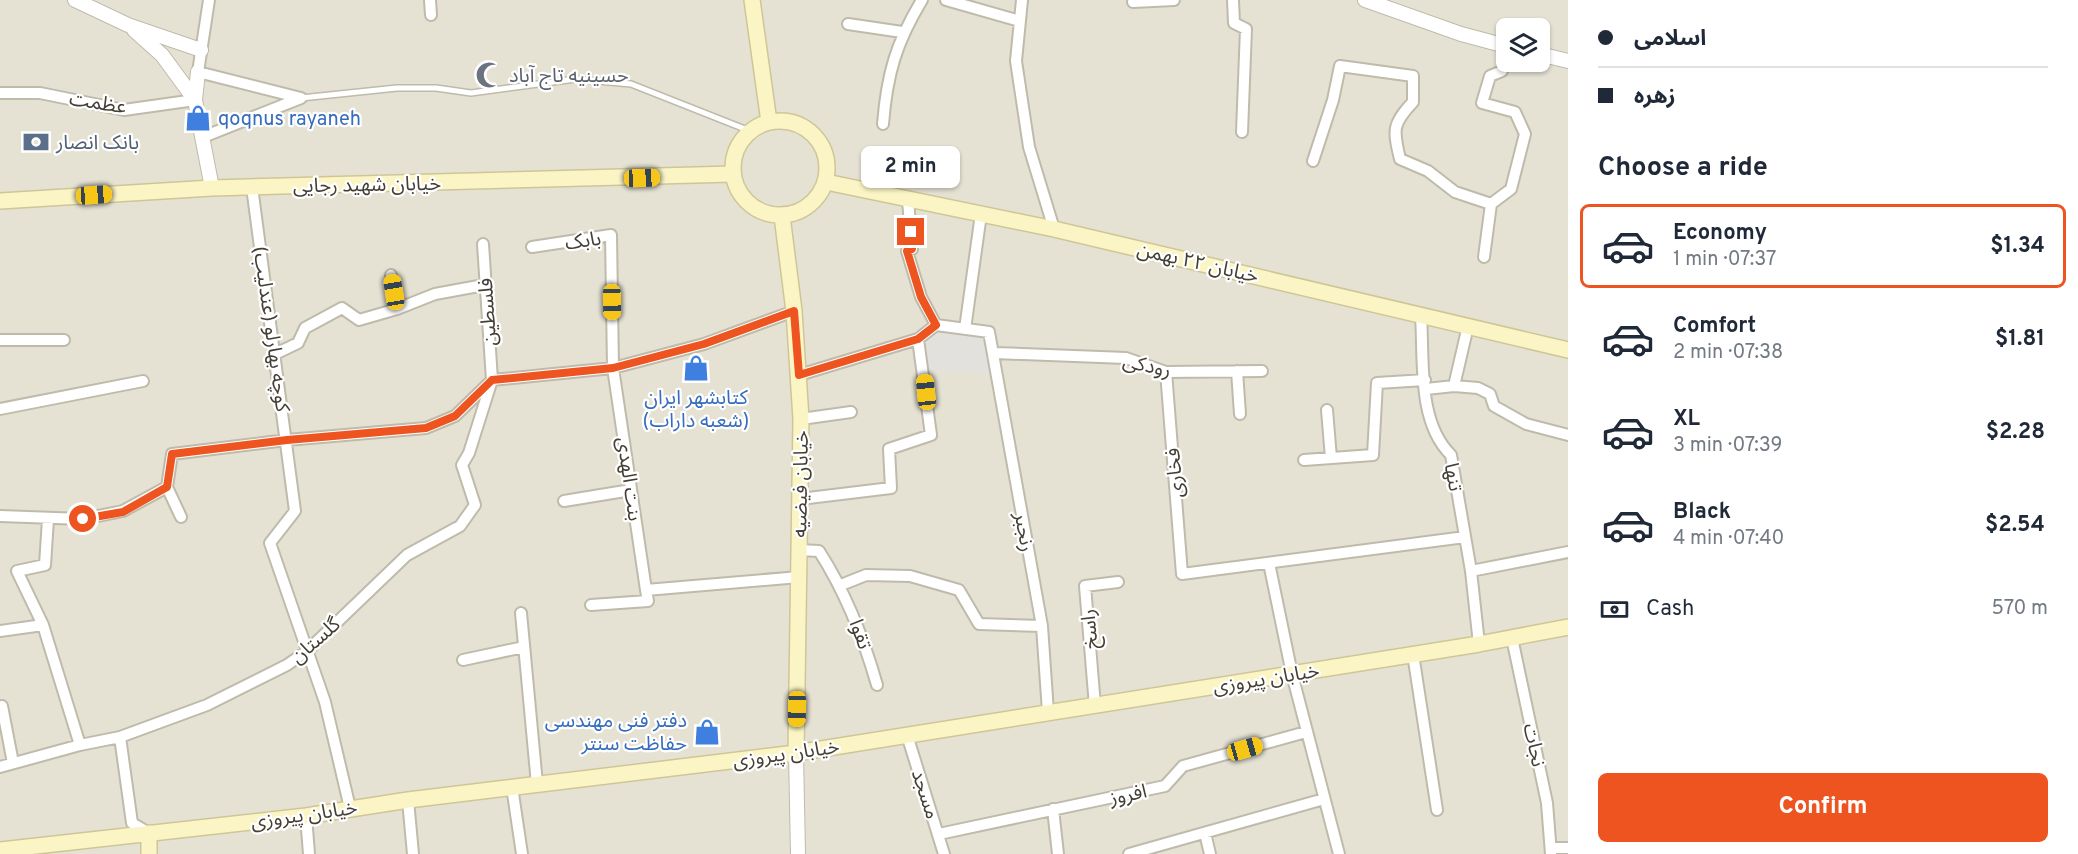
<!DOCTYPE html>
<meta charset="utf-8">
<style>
:root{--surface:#fff;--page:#f6f6f7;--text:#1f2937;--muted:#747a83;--line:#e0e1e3;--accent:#ee5420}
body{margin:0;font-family:Overpass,"Noto Sans Arabic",sans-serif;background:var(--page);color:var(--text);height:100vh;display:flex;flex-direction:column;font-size:22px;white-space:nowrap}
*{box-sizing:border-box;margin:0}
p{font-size:20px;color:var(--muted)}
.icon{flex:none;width:33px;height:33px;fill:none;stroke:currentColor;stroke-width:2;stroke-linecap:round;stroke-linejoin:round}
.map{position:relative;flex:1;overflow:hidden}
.drawer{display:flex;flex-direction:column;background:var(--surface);width:510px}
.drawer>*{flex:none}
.top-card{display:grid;align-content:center;height:132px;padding:0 30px;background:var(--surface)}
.controls{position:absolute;left:1496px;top:18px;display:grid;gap:12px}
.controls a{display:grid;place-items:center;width:54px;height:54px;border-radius:9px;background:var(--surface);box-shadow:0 2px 4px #0004;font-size:30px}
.end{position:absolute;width:27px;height:27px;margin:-14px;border:8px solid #ee5420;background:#fff;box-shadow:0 0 0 3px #fff}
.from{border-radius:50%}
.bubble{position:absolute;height:42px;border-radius:9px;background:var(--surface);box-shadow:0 2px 4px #0004;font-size:20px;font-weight:700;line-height:42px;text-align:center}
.car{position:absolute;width:18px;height:36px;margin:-18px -9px;border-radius:8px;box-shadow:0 0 4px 2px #0007;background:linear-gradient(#f5c518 24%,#345 0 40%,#f5c518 0 76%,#345 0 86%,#f5c518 0)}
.top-card b{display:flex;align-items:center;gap:21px;height:57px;font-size:22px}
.top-card b+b{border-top:2px solid var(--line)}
.top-card i{width:15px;height:15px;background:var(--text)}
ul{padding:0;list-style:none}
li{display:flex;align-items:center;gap:18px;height:84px;margin:0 12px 9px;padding:0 18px;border:3px solid transparent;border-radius:9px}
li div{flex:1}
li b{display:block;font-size:22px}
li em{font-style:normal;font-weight:700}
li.on{border-color:var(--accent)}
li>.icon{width:54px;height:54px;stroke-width:1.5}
h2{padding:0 30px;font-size:27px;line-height:72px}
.pay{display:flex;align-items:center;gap:15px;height:66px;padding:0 30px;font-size:22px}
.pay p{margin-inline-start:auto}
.primary-button{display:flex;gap:12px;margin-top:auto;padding:12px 30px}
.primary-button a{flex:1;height:69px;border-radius:9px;background:var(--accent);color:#fff;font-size:24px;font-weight:700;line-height:69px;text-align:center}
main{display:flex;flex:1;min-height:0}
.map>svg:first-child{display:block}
</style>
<main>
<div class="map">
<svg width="1568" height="854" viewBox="0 0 1568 854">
<rect width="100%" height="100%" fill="#f2efe5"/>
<path fill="#e5e2d4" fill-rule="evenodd" d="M0 0H1568V854H0ZM1506 28H1539V62H1506Z"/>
<path fill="#e3e1dd" d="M936 325 989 332 996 373 924 370 918 339Z"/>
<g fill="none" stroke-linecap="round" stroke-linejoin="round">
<g stroke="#bfbbab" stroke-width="8">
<path id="service" d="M301 98 397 88H436L471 93 576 79 631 84 750 131"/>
</g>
<g stroke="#bfbbab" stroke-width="14">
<path id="minor" d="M209 0 198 72 301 98
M430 0 431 15
M946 0 1020 21
M1022 0 1016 61 1029 147 1054 229
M1233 0 1234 23 1246 29 1242 132
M1133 2 1174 0
M848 24 902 32
M0 93H40L124 110 195 100
M883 124C887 74 896 43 922 0
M203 137 301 98
M1313 161 1333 100 1340 66 1413 76V102C1392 124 1393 130 1400 159L1428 171 1455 192 1491 204
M252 187 295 511 270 543 325 702 350 808
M908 200 912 249 907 251 921 297 936 325
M532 247 611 235 613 368 646 590
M1484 257 1491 204 1511 189 1525 134 1515 112 1482 103 1490 76 1502 71 1506 56
M391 275 397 309 435 294 484 285
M1421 315C1424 360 1417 422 1451 455L1471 571 1479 644
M936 325 989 332 1042 626 1048 712
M1468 326 1454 386 1478 388 1490 394 1494 406 1526 424 1568 435
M965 329 981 214
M0 340H64
M995 353 1126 358 1166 372 1262 371
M275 354 298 343 305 328 342 308 359 320 397 309
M1237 371 1240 414
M1166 372 1182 574 1465 537
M799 375 918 339 936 325
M492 380 613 368 704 344 794 311
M1426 389 1454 386
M0 409 143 381
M1327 410 1331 458
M801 419 851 412
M1304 460 1373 455 1377 383 1425 380
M167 487 172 454 287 440 426 428 455 416 489 383
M800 499 891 488 889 449 931 435 918 339
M564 501 631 490
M0 516 83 519 123 511 167 487 181 517
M48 519 45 565 17 571 43 625 80 745
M799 550 819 551C846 593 863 636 877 685
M1269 563 1292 674 1339 854
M1471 571 1568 552
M841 585 866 575 910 576 959 590 979 624 1042 626
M591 605 648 601 646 590 799 577
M521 613 537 784
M0 631 43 625
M1512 638 1547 803 1551 854
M1413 654 1437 810
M463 660 524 647
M2 706 13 763
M1095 706 1085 586 1118 582
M907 735 944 854
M120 737 132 823 149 833
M0 767 80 745 120 737 207 705 287 665 307 651 407 555 460 526 475 505 462 465 469 453 492 380 483 244
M512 787 522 854
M408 800 413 854
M1053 809 1058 854
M306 816 309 854
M1205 833 1210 854
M939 834 1165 786 1183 766 1306 732
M1551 848H1568
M1129 854 1324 799"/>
</g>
<g stroke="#bfbbab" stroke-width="16">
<path id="tertiary" d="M75 0 128 25 201 50
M1365 0 1461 34 1506 46
M134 30 162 55 195 100
M1539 54 1568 61
M198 72 195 100 212 188
M796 753 798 854"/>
</g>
<g stroke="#cfc697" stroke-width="18">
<path id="secondary" d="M752 0 769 122
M733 168a47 47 0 1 1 94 0a47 47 0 1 1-94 0Z
M826 182 1054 229 1568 350
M0 201 212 188 733 174
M782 216 794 311 801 419 796 753
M0 850 306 816 408 800 796 753 1479 644 1568 627
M149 854V833"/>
</g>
<use href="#service" stroke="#fff" stroke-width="5"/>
<use href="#minor" stroke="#fff" stroke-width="10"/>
<use href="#tertiary" stroke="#fff" stroke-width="14"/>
<use href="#secondary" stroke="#fbf4c5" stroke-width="15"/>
</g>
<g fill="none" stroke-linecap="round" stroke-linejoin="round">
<path stroke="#ee5420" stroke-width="8" d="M83 519 123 512 167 487 172 454 287 440 426 428 455 416 492 380 613 368 704 344 794 311 799 375 918 339 936 325 921 297 907 251 912 249 911 232"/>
</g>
<defs>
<g id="mosque-bare" transform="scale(2.07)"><path d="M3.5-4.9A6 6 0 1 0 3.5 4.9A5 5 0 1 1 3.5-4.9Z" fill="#6b7280" stroke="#fff" stroke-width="2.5" paint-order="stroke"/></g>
<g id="shop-bare" transform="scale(2.07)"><path d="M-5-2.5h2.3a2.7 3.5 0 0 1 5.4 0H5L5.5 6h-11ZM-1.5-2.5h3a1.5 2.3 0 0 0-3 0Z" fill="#3f7fe0" stroke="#fff" stroke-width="2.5" paint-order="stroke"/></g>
<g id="bank-bare" transform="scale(2.07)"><path d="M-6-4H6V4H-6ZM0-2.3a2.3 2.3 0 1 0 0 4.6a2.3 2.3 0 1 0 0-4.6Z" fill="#5c6f8a" stroke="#fff" stroke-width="2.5" paint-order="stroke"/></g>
</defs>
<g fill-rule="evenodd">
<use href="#mosque-bare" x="489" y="75"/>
<use href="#shop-bare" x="198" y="118"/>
<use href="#bank-bare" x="36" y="142"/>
<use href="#shop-bare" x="696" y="368"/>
<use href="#shop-bare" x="707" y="732"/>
</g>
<g text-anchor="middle" stroke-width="4.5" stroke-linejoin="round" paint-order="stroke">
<g font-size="20" fill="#5b616d" stroke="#fff" text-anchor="start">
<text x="509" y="82">حسینیه تاج آباد</text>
</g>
<g font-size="20" fill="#443f35" stroke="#fff">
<text transform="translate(98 102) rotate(9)" y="7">عظمت</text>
<text transform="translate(367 184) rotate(-1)" y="7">خیابان شهید رجایی</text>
<text transform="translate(583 240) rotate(-8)" y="7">بابک</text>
<text transform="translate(1198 262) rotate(13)" y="7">خیابان ۲۲ بهمن</text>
<text transform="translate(487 312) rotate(-94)" y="7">فلسطین</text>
<text transform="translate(272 329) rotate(82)" y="7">کوچه بهارلو (عندلیب)</text>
<text transform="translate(1147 365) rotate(12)" y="7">رودکی</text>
<text transform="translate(1174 473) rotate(-95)" y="7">فخاری</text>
<text transform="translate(1454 477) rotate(79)" y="7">تنها</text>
<text transform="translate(630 479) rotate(82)" y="7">بنت الهدی</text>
<text transform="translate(800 484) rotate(-89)" y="7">خیابان فیضیه</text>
<text transform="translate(1025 532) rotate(80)" y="7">رنجبر</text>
<text transform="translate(1089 629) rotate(-95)" y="7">راسخ</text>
<text transform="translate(861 634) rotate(70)" y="7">تقوا</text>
<text transform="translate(315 640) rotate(-41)" y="7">گلستان</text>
<text transform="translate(1266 678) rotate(-9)" y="7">خیابان پیروزی</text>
<text transform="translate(1535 745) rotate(78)" y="7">نجات</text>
<text transform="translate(786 753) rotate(-8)" y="7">خیابان پیروزی</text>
<text transform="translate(926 794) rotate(72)" y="7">مسجد</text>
<text transform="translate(1128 794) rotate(-12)" y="7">افروز</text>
<text transform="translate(304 814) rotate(-8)" y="7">خیابان پیروزی</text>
</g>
<g font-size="20" fill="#366cbe" stroke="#fff" text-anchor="start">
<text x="218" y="125">qoqnus rayaneh</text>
<text x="696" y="404" text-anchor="middle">کتابشهر ایران<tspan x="696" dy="23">(شعبه داراب)</tspan></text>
<text x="687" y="727" text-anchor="end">دفتر فنی مهندسی<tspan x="687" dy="23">حفاظت سنتر</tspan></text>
</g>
<g font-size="20" fill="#4e5e75" stroke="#fff" text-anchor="start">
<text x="56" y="149">بانک انصار</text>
</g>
</g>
</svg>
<div class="controls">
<a><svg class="icon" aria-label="layers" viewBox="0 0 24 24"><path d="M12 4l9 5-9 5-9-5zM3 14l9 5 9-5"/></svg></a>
</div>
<i class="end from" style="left:83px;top:519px"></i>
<i class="end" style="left:911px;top:232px"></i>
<div class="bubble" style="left:861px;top:146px;width:99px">2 min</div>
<i class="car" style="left:642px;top:178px;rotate:88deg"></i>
<i class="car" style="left:94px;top:195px;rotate:86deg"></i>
<i class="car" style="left:394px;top:292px;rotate:351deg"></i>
<i class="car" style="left:612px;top:302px;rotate:179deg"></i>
<i class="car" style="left:926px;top:392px;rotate:354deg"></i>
<i class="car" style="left:797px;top:709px;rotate:181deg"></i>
<i class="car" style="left:1245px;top:749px;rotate:74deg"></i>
</div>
<section class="drawer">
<div class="top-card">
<b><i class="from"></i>اسلامی</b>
<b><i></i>زهره</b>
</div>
<h2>Choose a ride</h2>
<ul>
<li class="on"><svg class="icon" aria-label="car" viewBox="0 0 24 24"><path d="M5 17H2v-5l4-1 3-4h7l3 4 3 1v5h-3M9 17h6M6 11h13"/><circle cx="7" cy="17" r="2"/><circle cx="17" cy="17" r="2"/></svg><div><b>Economy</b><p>1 min · 07:37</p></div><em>$1.34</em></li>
<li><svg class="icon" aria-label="car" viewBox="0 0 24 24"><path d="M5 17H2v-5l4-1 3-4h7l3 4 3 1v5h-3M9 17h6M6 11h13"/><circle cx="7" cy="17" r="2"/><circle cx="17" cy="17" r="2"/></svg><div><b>Comfort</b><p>2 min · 07:38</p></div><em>$1.81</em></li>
<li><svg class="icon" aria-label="car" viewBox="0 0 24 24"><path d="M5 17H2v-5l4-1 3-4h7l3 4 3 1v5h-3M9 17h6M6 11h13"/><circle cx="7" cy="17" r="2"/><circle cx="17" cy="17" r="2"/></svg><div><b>XL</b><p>3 min · 07:39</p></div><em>$2.28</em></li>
<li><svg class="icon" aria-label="car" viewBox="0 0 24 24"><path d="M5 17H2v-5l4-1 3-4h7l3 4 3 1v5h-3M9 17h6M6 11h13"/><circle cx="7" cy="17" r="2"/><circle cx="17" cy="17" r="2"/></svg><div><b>Black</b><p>4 min · 07:40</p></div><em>$2.54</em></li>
</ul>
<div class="pay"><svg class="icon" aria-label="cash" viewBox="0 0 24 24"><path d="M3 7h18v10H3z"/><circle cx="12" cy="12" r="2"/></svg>Cash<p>570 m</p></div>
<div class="primary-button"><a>Confirm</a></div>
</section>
</main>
